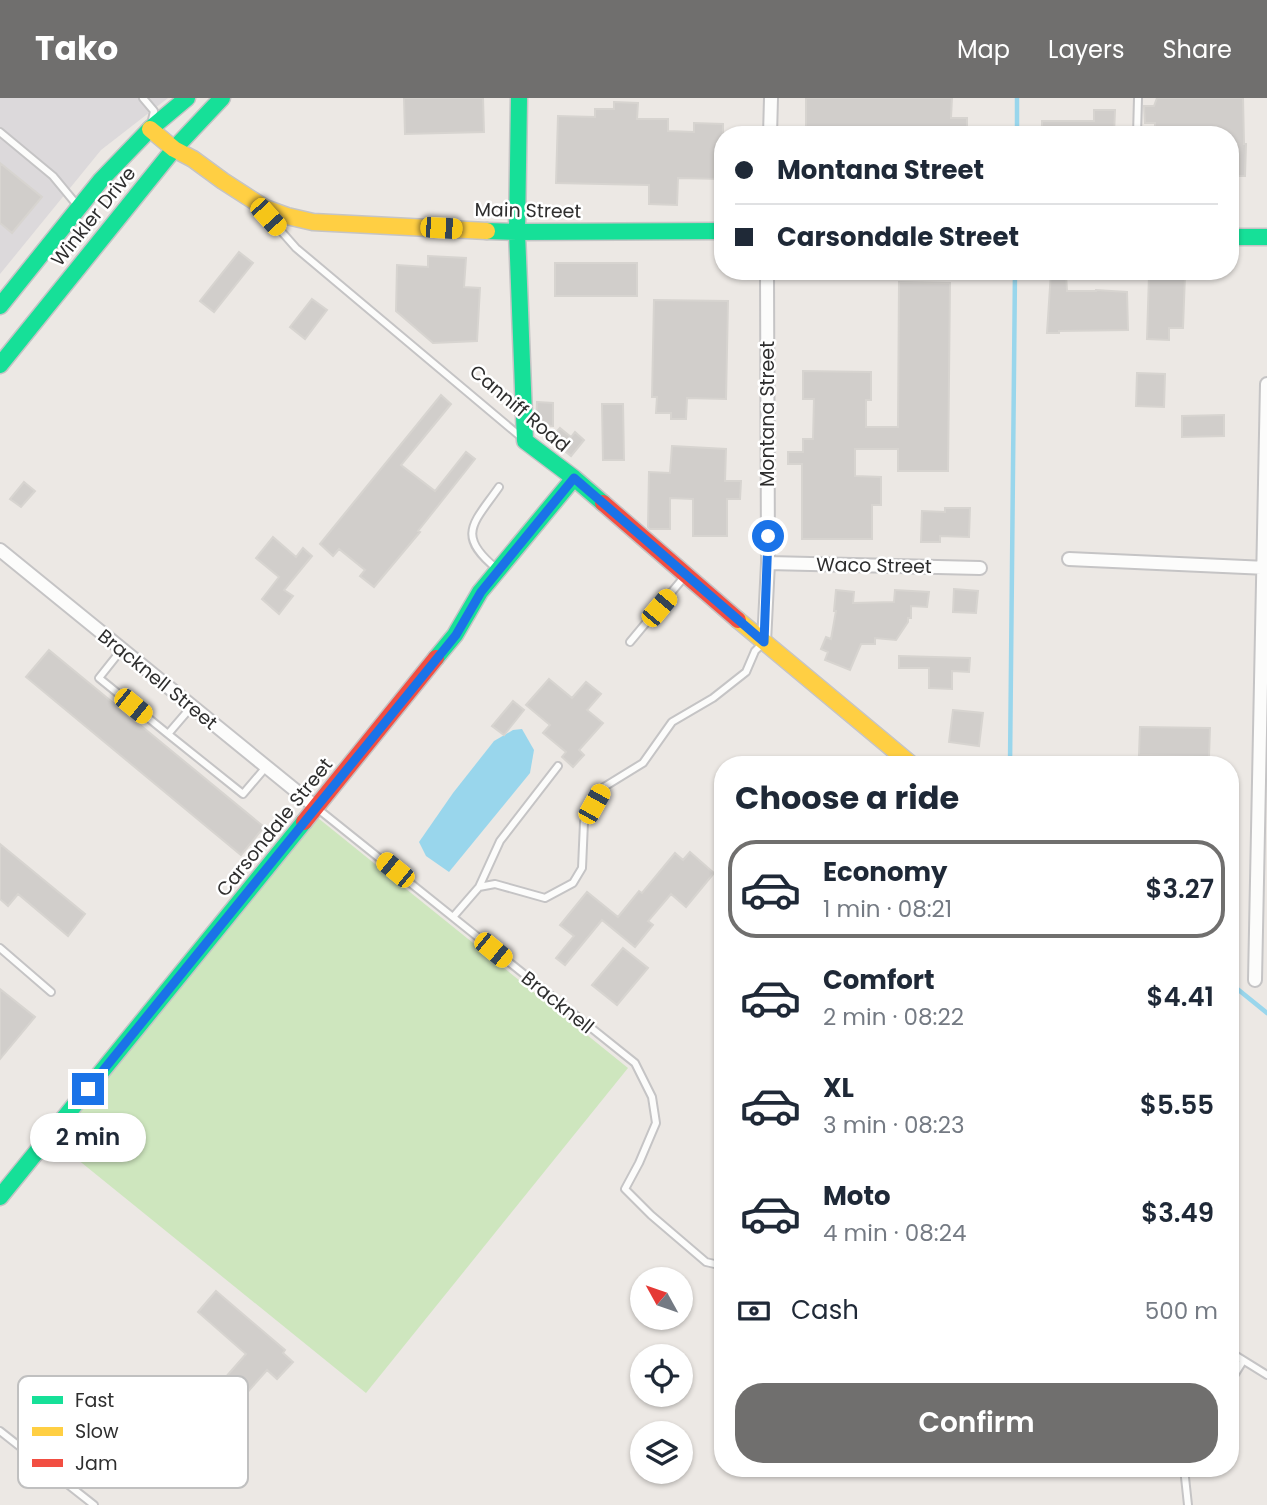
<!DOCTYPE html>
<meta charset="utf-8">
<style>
:root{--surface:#fff;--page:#f6f6f7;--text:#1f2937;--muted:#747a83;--line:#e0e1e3;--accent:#706f6e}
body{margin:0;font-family:Poppins,sans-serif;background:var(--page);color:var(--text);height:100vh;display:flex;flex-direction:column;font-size:26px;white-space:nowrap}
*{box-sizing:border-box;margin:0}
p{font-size:23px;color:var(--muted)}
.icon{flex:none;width:38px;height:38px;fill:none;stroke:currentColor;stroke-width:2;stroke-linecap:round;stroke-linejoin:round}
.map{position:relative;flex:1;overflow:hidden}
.panel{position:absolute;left:714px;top:658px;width:525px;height:721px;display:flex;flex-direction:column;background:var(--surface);border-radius:28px;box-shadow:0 2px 5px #0004}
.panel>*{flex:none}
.guide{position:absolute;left:714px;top:28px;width:525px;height:154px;border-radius:28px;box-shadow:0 2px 5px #0004;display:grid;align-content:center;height:154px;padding:0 21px;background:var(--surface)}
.needle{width:46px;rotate:310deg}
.fabs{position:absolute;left:630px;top:1169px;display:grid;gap:14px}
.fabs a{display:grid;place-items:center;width:63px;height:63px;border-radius:50%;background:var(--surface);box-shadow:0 2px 5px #0004;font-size:35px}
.end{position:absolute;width:32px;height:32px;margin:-16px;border:9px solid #1a73e8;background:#fff;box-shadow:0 0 0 4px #fff}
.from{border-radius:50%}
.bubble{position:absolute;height:49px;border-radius:24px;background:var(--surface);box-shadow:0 2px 5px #0004;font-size:23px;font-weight:600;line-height:49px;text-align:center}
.car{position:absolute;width:21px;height:42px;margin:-21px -10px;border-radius:9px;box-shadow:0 0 5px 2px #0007;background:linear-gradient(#f5c518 24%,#345 0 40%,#f5c518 0 76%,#345 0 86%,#f5c518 0)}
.guide b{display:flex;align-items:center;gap:24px;height:66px;font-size:26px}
.guide b+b{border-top:2px solid var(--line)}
.guide i{width:18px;height:18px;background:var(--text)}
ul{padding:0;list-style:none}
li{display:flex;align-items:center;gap:21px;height:98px;margin:0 14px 10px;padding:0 7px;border:4px solid transparent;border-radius:28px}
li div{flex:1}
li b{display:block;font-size:26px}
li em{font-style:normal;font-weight:600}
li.current{border-color:var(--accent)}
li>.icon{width:63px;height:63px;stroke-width:1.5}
h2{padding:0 21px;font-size:32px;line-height:84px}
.pay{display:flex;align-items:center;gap:18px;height:77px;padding:0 21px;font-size:26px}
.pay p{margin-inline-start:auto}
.button{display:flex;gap:14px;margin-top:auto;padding:14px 21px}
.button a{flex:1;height:80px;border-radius:28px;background:var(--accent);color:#fff;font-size:28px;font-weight:600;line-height:80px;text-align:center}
header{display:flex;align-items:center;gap:42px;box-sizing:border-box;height:98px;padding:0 35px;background:var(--accent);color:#fff}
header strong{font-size:33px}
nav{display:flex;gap:38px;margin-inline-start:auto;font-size:24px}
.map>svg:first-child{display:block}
</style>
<header>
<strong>Tako</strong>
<nav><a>Map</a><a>Layers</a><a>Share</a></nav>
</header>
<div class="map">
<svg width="1267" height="1407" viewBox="0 0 1267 1407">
<rect width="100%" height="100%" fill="#ece8e4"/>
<path fill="#dcd9db" d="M0 0H168L101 52 0 176Z"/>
<path fill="#cee6be" d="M318 720 628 970 366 1295 56 1044Z"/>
<path fill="#99d6ec" d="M522 631 534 652 530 675 449 774 426 758 419 744 453 695 494 643 513 632Z"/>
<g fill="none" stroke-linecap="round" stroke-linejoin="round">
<path stroke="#99d6ec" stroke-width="4.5" d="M1017 37V0
M1010 667 1015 173
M1230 885 1267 915"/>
</g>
<path fill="#d1cecb" stroke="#d7d4d0" stroke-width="2" d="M404 0H483L484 34 405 36Z
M806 0H952L951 20H967V34H953V37H806Z
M1157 0H1243L1244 46H1246L1245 78H1230V37H1198L1199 30 1176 29V37L1155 35V25H1145L1144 8H1154Z
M614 4 638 5 637 21H668V33L694 34V25L723 26V81L678 80 677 107 649 106V87L556 85 558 18 595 19V11H614Z
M1094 12H1115L1114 37H1042V23H1094Z
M0 65 42 99 12 135 0 125Z
M239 154 253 165 214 214 200 203Z
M428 158 466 160 464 189 480 190 477 243 433 245 396 213 397 167 428 169Z
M555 165H637V198H555Z
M1051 174 1066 176 1067 193H1096V192L1127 194 1128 232 1059 233V235H1047Z
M1149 177H1185L1183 230H1169V242L1147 241Z
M899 184 950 185 948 373H898V351H855V378L881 379V407H872V441H802V366H788V354H803V341H813L814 301H803V273L871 274V302H866V329H898Z
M312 201 327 212 305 241 290 229Z
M654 202 728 203 726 301 687 300 686 321H671V315H656L657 299H652Z
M1137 275 1165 276 1164 309 1136 308Z
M441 297 451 306 401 367 435 393 466 354 475 361 418 433 420 434 374 489 360 478 365 472 339 451 333 458 320 446Z
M537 304 553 305V328L536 327Z
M602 306H623L624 362H603Z
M1224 317V338L1182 339V318Z
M560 330 571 339 575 334 584 342 571 358 550 341Z
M672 348 726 351 725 383H741L740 401H727V438H693V401L670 400V431H650L648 429 649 374 670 375Z
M24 384 35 393 21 409 10 401Z
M945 410H970L969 439 940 438V444H921L922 413 945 414Z
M273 439 296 459 303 450 312 458 284 492 293 498 279 516 262 501 279 479 256 460Z
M954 491 978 493 976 515 953 514Z
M836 492 854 494 853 505 894 504 895 492 929 494 927 509 911 508V520H908V524L896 542 875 540V546H861L850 572 825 562 828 554 821 551 826 539 831 541 836 513H834Z
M49 552 264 729 241 757 26 579Z
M899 558 970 560 969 574 952 573V591L929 590V570H899Z
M549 581 572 600 586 584 601 596 587 612 603 625 579 652 584 657 573 669 562 659 566 654 543 635 550 627 526 607Z
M513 603 524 612 504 637 492 628Z
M953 612 983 615 979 648 949 644Z
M1140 629 1210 630 1209 659 1139 657Z
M0 746 85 816 68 838 18 796 8 808 0 801Z
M690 754 714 775 686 809 671 796 648 823 653 827 635 849 602 822 565 867 556 860 574 838 560 827 587 794 618 819 639 793 642 795 675 755 683 762Z
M623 850 648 870 617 907 592 887Z
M0 891 35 919 0 961Z
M216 1193 285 1252 283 1255 293 1264 277 1281 267 1272 245 1297 225 1280 246 1256 198 1214Z"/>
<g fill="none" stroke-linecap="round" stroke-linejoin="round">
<g stroke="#c5c4c5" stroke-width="10">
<path id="lane" d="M143 0 154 13 152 22
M0 34 53 78 77 107
M1137 37 1138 0
M266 116 296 150 521 339
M497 471C455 437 474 425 499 389
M630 544 685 478
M122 551 99 580 168 636 192 608
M168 636 243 696 266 669
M318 711 635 965 652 999 656 1025 639 1065 625 1091 651 1117 706 1164 723 1168
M479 789 500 743 558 668
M453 819 479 789 495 786 545 800 573 785 582 770 584 724 604 689 643 665 672 624 713 600 746 574 755 553 763 545
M0 850 51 894
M1230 1254 1267 1277
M1230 1284 1243 1263
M0 1333 94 1407
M1184 1370 1188 1407"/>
</g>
<g stroke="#c5c4c5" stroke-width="16">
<path id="street" d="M770 37 771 0
M0 452 317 710
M1069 461 1267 470
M768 465 980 470
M764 544 768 465 767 173
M1255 882 1267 286"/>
</g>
<g stroke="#c5c4c5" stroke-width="19">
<path id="fast" d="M519 0 517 134 525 343 574 380 603 405
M487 133 517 134 723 133
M1230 139H1267
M0 208 101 82 150 31 187 0
M0 267 174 51 222 0
M436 560 455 537 480 494 574 380
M0 1099 304 724"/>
</g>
<g stroke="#c5c4c5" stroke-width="19">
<path id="slow" d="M150 31 174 51 193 61 223 83 265 110 287 118 313 124 487 133
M738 522 912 667"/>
</g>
<g stroke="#c5c4c5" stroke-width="19">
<path id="jam" d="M603 405 738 522
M304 724 436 560"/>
</g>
<use href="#lane" stroke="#fcfcfb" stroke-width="6"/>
<use href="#street" stroke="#fcfcfb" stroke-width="12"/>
<use href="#fast" stroke="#16e098" stroke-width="16"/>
<use href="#slow" stroke="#ffcf43" stroke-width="16"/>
<use href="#jam" stroke="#f24e42" stroke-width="16"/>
</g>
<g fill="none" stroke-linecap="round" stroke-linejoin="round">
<path stroke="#1a73e8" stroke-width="9" d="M88 991 456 537 481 494 574 380 764 544 768 438"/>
</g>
<g text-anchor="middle" stroke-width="5" stroke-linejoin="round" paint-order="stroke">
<g font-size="19" fill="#2e2e2e" stroke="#fff">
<text transform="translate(528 112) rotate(1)" y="7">Main Street</text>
<text transform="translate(93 118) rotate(-51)" y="7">Winkler Drive</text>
<text transform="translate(520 310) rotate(40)" y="7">Canniff Road</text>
<text transform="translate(767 316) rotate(-90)" y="7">Montana Street</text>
<text transform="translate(874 467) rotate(1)" y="7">Waco Street</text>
<text transform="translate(158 581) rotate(39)" y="7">Bracknell Street</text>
<text transform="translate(274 729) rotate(-51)" y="7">Carsondale Street</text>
<text transform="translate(558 904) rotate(39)" y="7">Bracknell</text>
</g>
</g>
<rect x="18" y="1278" width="230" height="112" rx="10" fill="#fff" stroke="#c0c0c0" stroke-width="2"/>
<rect x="32" y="1298" width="31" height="8" fill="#16e098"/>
<rect x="32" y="1329" width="31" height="9" fill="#ffcf43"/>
<rect x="32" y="1361" width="31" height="8" fill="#f24e42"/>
<g font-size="19" fill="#2e2e2e">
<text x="75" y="1309">Fast</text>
<text x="75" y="1340">Slow</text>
<text x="75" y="1372">Jam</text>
</g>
</svg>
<div class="fabs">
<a><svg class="needle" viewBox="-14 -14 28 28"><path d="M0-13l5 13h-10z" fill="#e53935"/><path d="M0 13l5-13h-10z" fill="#747a83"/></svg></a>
<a><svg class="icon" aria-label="locate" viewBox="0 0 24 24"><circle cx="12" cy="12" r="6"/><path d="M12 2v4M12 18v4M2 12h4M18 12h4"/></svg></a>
<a><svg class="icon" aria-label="layers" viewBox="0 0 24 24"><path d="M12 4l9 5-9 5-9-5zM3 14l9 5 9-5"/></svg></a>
</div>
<i class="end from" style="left:768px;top:438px"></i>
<i class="end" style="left:88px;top:991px"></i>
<div class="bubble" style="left:30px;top:1015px;width:116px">2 min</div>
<i class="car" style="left:268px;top:119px;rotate:138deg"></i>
<i class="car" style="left:441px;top:130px;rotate:93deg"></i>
<i class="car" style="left:659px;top:510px;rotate:40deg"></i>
<i class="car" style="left:133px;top:608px;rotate:129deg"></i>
<i class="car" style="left:594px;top:706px;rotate:29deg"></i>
<i class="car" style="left:395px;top:772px;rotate:309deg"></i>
<i class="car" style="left:493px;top:852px;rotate:129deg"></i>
<div class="guide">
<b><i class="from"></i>Montana Street</b>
<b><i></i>Carsondale Street</b>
</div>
<section class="panel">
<h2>Choose a ride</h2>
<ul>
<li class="current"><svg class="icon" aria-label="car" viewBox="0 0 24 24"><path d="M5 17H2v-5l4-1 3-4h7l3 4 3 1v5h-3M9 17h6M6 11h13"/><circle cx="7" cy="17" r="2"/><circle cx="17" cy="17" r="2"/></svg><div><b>Economy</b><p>1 min · 08:21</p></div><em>$3.27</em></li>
<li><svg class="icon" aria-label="car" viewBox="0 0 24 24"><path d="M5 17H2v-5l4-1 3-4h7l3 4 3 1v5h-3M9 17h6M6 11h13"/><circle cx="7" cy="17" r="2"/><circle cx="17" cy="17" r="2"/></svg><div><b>Comfort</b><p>2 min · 08:22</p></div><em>$4.41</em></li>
<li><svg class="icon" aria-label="car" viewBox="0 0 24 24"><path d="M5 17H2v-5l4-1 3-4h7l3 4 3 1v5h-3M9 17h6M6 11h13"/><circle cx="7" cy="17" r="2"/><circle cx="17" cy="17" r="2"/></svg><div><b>XL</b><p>3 min · 08:23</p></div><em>$5.55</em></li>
<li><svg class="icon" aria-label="car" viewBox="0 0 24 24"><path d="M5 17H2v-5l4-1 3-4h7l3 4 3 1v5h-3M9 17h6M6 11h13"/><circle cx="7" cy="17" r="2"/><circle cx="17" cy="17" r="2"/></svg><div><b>Moto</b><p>4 min · 08:24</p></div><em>$3.49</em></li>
</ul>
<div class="pay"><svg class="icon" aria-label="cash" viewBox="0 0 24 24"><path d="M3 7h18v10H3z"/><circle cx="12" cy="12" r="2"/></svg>Cash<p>500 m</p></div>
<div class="button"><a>Confirm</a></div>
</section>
</div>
